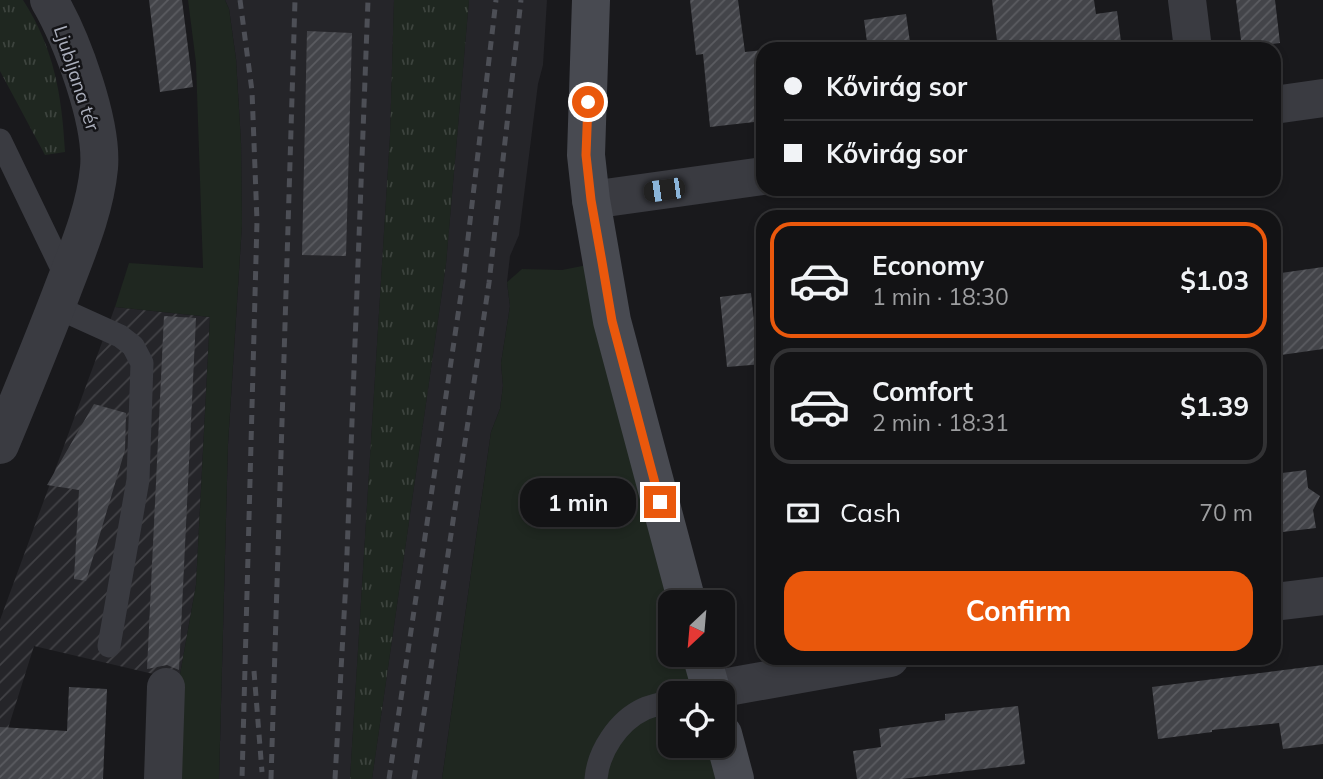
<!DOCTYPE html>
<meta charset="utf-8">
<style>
:root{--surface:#131315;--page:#202022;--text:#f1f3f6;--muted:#9d9ea0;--line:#323234;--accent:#ea580c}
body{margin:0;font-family:Mulish,sans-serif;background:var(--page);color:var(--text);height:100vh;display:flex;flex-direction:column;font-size:26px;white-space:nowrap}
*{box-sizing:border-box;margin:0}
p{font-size:23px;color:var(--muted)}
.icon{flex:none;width:38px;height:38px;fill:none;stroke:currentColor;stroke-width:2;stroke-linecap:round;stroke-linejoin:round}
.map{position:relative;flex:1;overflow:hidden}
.details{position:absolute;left:756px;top:210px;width:525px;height:455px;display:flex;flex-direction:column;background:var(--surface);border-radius:21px;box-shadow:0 4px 10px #0003,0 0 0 2px var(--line)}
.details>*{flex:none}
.hud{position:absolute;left:756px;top:42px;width:525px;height:154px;border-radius:21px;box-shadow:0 4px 10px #0003,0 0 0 2px var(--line);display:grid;align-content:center;height:154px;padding:0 28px;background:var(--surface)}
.needle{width:46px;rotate:206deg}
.tools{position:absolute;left:658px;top:590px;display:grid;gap:14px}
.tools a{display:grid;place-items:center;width:77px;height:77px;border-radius:14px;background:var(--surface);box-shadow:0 4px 10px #0003,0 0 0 2px var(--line);font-size:35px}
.end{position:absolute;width:32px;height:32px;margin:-16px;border:9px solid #ea580c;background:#fff;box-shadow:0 0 0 4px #fff}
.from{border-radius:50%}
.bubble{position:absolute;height:49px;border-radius:21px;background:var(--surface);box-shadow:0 4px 10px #0003,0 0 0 2px var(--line);font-size:23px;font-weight:700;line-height:49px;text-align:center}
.car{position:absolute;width:21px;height:42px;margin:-21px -10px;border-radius:9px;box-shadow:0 0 5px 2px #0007;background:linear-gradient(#222 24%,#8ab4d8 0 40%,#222 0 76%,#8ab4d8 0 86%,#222 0)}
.hud b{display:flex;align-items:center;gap:24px;height:66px;font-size:26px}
.hud b+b{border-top:2px solid var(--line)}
.hud i{width:18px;height:18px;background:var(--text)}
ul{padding:12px 0 0;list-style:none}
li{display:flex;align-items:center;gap:21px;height:116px;margin:0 14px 10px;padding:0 14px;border:4px solid var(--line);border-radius:21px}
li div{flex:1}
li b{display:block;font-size:26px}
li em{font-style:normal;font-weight:700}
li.on{border-color:var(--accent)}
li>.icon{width:63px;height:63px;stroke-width:1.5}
.pay{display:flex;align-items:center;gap:18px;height:77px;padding:0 28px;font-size:26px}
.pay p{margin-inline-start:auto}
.action{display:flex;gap:14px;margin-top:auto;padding:14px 28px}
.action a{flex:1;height:80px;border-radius:21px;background:var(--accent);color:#fff;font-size:28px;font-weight:700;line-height:80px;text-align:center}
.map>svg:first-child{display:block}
</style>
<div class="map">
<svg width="1323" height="779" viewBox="0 0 1323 779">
<defs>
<pattern id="industrial-furrows" width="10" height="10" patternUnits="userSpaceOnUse" patternTransform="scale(1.75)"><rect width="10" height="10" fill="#252529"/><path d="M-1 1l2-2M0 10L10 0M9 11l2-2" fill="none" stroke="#424246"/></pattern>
<pattern id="grass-tufts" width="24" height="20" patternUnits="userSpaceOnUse" patternTransform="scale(1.75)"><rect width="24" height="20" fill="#1f2720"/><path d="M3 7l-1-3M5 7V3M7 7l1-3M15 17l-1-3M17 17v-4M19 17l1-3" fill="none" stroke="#3d443e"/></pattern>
<pattern id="building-hatch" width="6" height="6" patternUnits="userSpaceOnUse" patternTransform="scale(1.75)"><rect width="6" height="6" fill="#434449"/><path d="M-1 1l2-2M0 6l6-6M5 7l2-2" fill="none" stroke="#5b5c61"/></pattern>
</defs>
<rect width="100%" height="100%" fill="#19191c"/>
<path fill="#252529" d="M225 0H394L390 136 350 779H219L228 444 242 224 241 143 236 59 229 9Z
M469 0H547L543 65 538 84 519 235 510 256 507 282 510 306 501 363 503 386 500 409 491 432 442 779H372L446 264Z"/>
<path fill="url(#industrial-furrows)" d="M115 307 210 317 196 585 179 680 34 646 0 754V620Z"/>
<path fill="url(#grass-tufts)" d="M0 0H23C54 48 62 95 65 152L45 155 0 71Z
M394 0H469L446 264 372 779H350L390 136Z"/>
<path fill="#1f2720" d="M188 0H225L229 9 236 59 241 143 242 224 228 444 219 779H171L179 680 196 585 210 317 115 307 129 263 203 268 196 63Z
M602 262 670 602V654L701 655 712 693H670V746H723L735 779H442L491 432 500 409 503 386 501 363 510 306 507 282 522 269 562 270Z"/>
<path fill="url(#building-hatch)" d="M149 0H182L193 87 160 92Z
M690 0H738L745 52 763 50V121L710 127 703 54 696 55Z
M992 0H1094L1096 14 1117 11 1122 49H998Z
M1236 0H1275L1280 43 1242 48Z
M906 14 911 49H868L864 20Z
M307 31 352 33 346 256 302 255Z
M1323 267V349L1274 356V274Z
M751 293 754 321 763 320V364L727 367 720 297Z
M164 316 196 318 179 670 167 665 147 669Z
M94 404 126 413 125 450 86 581 74 579 79 490 47 485Z
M1306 470 1308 488 1320 496 1313 510 1316 528 1274 533V474Z
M1323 665V744L1283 749 1279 723 1212 730V732L1158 739 1152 687Z
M69 687 107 689 103 779H0V727L67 731Z
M1018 706 1025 764 902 779H857L853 751 881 747 879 729 945 720V714Z"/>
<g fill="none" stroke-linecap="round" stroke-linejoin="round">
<path stroke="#3a3b41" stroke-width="23" d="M0 140 67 279
M56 307 120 336 133 346 142 363 138 480 109 646
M596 779C598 752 618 721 644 709 652 705 662 704 670 701"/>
<path stroke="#3a3b41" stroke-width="38" d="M1187 0 1193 49
M1274 105 1323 98
M591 200 763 176
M0 445C22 392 44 339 64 286 79 247 95 209 99 168 103 123 72 39 49 0
M1274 602 1323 596
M711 690 890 658
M163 779 166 687"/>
<path stroke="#484a51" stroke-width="38" d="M591 0 586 155 591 200 612 321 687 602
M701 654 712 693
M723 734 735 779"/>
<path stroke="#4d4f56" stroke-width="5" stroke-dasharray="9 7" stroke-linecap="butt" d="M240 0 252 91 257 221 242 779
M254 671 262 772
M271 779 295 0
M335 779 346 580 368 0
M389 779 463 281 496 0
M414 779 489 283 521 0"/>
</g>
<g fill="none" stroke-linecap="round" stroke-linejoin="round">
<path stroke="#ea580c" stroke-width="9" d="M588 102 586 155 591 200 602 262 612 321 660 502"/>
</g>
<g text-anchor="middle" stroke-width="5" stroke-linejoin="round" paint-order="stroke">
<g font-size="19" fill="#abafbc" stroke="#141417">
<text transform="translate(77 78) rotate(72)" y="7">Ljubljana tér</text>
</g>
</g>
</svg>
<div class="tools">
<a><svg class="needle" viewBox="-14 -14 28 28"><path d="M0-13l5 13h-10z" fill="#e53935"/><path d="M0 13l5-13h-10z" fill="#9d9ea0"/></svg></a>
<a><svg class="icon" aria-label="locate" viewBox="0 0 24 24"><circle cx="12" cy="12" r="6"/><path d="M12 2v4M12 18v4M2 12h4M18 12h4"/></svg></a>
</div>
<i class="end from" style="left:588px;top:102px"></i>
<i class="end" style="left:660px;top:502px"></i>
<div class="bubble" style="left:520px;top:478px;width:116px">1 min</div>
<i class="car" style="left:664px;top:190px;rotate:262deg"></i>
<div class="hud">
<b><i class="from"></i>Kővirág sor</b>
<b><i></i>Kővirág sor</b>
</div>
<section class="details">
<ul>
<li class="on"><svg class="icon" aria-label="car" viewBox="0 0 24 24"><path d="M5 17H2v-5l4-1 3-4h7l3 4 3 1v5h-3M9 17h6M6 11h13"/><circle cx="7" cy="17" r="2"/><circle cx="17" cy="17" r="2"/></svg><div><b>Economy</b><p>1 min · 18:30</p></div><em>$1.03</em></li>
<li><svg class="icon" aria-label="car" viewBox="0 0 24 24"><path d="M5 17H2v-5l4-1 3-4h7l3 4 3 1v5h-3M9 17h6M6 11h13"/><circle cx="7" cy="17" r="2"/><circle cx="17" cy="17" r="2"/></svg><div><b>Comfort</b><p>2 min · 18:31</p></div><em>$1.39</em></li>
</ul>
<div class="pay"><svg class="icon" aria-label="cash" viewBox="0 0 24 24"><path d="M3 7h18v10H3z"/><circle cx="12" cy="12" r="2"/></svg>Cash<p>70 m</p></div>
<div class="action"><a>Confirm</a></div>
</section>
</div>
